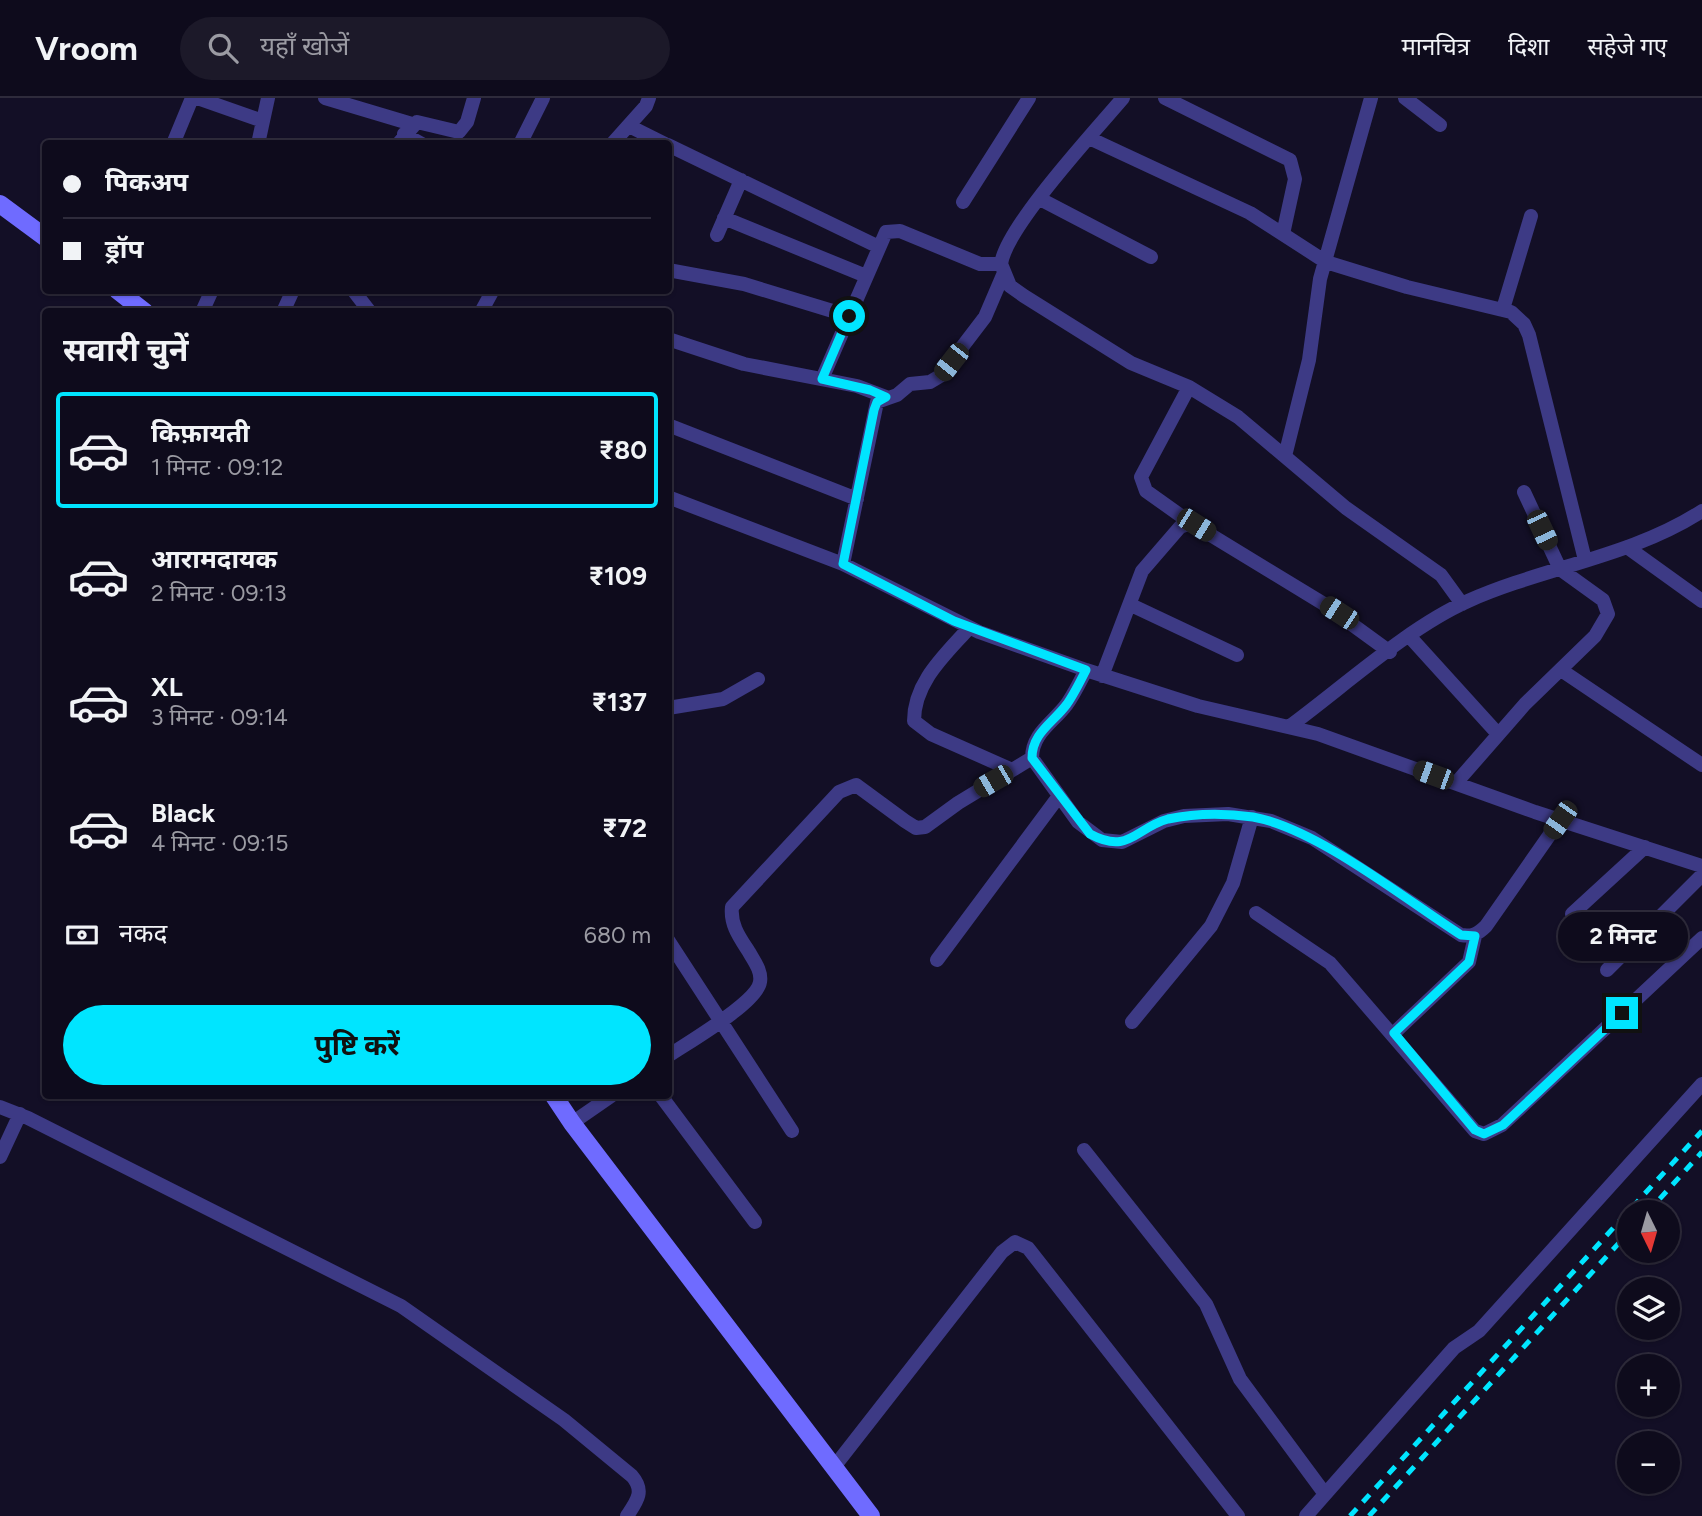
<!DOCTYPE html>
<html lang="hi">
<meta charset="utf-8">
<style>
:root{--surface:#0e0b1c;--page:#1c1929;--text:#f1f3f6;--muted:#9b9ba3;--line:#2e2b3b;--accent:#00e5ff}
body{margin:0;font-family:Figtree,"Noto Sans Devanagari",sans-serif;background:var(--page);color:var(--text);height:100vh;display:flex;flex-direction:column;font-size:26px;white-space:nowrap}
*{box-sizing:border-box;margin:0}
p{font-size:23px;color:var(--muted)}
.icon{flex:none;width:38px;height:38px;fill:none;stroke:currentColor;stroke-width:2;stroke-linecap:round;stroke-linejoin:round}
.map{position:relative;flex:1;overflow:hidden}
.sheet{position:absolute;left:42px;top:210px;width:630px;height:791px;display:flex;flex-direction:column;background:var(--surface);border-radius:7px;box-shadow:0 2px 5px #0004,0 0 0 2px var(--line)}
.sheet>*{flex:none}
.hud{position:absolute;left:42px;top:42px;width:630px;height:154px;border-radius:7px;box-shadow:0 2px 5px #0004,0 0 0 2px var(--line);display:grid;align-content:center;height:154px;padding:0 21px;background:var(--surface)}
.needle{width:46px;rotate:175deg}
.controls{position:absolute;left:1617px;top:1102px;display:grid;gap:14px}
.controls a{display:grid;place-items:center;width:63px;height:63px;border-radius:50%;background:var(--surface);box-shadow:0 2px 5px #0004,0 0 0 2px var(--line);font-size:35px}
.end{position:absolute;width:32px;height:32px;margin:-16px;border:9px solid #00e5ff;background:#111;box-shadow:0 0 0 4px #111}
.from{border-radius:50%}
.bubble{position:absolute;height:49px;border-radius:24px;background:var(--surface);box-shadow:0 2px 5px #0004,0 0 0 2px var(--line);font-size:23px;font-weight:700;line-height:49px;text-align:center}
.car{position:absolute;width:21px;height:42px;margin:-21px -10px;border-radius:9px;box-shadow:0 0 5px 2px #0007;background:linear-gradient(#222 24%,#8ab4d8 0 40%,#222 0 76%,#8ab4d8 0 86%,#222 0)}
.hud b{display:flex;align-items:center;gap:24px;height:66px;font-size:26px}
.hud b+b{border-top:2px solid var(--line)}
.hud i{width:18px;height:18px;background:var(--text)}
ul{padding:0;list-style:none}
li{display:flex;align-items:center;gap:21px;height:116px;margin:0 14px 10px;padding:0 7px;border:4px solid transparent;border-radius:7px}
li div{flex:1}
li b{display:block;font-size:26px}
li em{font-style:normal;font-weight:700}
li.selected{border-color:var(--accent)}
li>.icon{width:63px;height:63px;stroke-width:1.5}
h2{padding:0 21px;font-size:32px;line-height:84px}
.pay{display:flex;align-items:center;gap:18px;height:77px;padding:0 21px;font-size:26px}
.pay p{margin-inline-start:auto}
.action{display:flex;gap:14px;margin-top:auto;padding:14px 21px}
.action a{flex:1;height:80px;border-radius:42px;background:var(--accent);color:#111;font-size:28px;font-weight:700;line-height:80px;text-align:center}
header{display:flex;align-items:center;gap:42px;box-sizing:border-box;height:98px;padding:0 35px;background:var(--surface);border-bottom:2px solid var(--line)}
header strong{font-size:33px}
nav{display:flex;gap:38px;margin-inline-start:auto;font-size:24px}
.search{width:490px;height:63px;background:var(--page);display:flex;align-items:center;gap:18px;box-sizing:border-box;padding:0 24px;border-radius:38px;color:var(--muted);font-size:26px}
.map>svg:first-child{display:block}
</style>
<header>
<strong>Vroom</strong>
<div class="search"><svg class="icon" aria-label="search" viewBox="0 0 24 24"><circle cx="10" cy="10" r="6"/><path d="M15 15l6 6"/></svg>यहाँ खोजें</div>
<nav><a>मानचित्र</a><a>दिशा</a><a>सहेजे गए</a></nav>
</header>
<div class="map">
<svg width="1702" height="1418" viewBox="0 0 1702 1418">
<rect width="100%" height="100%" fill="#130f26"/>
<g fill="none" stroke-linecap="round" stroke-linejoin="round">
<path stroke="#3d3a85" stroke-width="14" d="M197 0 263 23
M325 0 412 26
M1123 0C1095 33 1006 129 1001 166L1010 188 1024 198 1131 265 1189 289 1238 319 1346 410 1441 477 1462 506
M1165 0 1290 62 1295 81 1283 136
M1405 0 1440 27
M629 28 665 46
M404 36 422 46
M1089 40 1250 115 1326 164 1407 189 1511 214 1524 226 1529 237 1585 462
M173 46 192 0
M258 46 268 0
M398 46 417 24 459 34 467 24 474 0
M520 46 543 0
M612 46 646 8 649 0
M668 47 879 149
M1040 101 1151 159
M963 104 1029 0
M724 120 866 178
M717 137 741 82
M668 172 744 186 849 218
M353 192 370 214
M1503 211 1531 118
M202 214 212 192
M283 214 293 192
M481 214 493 192
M668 241 744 266 857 288 886 299
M822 281 886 134 900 133 980 166H1001
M1189 289 1141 379 1146 393 1191 425
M668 327 857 401
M1285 358 1309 262 1320 181 1371 0
M668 399 843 466 979 534 1086 572 1198 608 1318 636 1535 714 1702 768
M1627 449 1702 503
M843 466 877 304 897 297 910 286 930 284 940 278 985 219 1003 177
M1131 507 1237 557
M969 530C945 557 914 584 914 623L931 636 1012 672
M1410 539 1498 636
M1086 572C1080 584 1074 596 1067 606 1053 625 1032 635 1032 660L1078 724 1102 742 1122 744 1164 723 1184 718 1228 716 1271 723 1312 740 1461 837C1472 839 1478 836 1486 828L1560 722
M1561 572 1702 667
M1102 578 1142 473 1180 429 1191 425 1324 506 1390 554
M668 610 723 601 758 581
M1290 628C1343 589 1409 529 1468 503 1544 469 1631 459 1702 413
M1456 685 1525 606 1595 538 1608 516 1603 502 1560 471 1524 394
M1256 815 1330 865 1475 1033 1484 1036 1502 1027 1702 840
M1572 816 1645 749
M668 842 792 1033
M937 862 1059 698
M1607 872 1702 777
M1132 924 1211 828 1233 785 1252 719
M1394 935 1469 864 1475 838
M668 958C687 945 757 905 760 884 762 873 754 863 749 854 740 840 730 827 732 809L839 694 856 687 905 723 916 730 925 729 958 705 1032 660
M661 998 755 1124
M0 1009 28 1020 401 1208 564 1322 632 1378C645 1393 637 1403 627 1418
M572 1025 611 998
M1084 1052 1206 1206 1240 1281 1325 1396
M0 1059 20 1016
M834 1369 1002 1154 1015 1144 1028 1150 1238 1418
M1306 1418 1454 1250 1479 1233 1702 986"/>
<path stroke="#6f6bff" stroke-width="18" d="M0 106 46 140
M117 192 145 214
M554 998 572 1025 871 1418"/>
<path stroke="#00e5ff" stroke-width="5" stroke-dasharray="10 9" stroke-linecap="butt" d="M1647 1115 1702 1054
M1350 1418 1702 1033
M1369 1418 1629 1134"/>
</g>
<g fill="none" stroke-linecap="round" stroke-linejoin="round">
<path stroke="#00e5ff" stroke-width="9" d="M849 218 822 281 870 292 886 299 877 304 874 312 843 466 954 523 1086 572C1080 584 1074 596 1067 606 1053 625 1032 635 1032 660L1090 736C1129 757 1135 730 1168 721 1196 715 1225 715 1253 719 1316 730 1405 801 1461 837L1475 838 1469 864 1394 935 1475 1032 1484 1036 1503 1027 1622 915"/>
</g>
</svg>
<div class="controls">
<a><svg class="needle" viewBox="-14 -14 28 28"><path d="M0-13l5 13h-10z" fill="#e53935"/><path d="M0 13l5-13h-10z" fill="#9b9ba3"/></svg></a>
<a><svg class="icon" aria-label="layers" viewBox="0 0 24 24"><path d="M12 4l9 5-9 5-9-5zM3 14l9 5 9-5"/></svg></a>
<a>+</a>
<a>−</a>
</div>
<i class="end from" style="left:849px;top:218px"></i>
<i class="end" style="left:1622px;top:915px"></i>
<div class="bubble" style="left:1558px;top:814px;width:130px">2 मिनट</div>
<i class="car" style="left:951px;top:264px;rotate:218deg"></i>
<i class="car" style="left:1196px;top:427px;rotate:122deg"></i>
<i class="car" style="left:1542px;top:432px;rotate:155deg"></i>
<i class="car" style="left:1339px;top:515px;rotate:303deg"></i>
<i class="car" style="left:1433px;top:677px;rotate:290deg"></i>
<i class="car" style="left:993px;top:683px;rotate:240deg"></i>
<i class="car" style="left:1560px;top:722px;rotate:215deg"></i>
<div class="hud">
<b><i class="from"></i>पिकअप</b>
<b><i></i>ड्रॉप</b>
</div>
<section class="sheet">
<h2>सवारी चुनें</h2>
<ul>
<li class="selected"><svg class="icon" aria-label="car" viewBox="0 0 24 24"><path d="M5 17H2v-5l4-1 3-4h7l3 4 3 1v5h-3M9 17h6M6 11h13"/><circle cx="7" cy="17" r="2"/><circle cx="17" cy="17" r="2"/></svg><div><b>किफ़ायती</b><p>1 मिनट · 09:12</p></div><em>₹80</em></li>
<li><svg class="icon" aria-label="car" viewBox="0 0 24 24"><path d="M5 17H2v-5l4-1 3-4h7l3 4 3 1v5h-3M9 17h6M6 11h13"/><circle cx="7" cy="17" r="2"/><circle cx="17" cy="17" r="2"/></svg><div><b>आरामदायक</b><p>2 मिनट · 09:13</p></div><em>₹109</em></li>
<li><svg class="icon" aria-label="car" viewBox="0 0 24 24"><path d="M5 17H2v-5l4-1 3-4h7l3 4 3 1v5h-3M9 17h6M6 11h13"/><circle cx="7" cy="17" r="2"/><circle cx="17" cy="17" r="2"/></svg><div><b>XL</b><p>3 मिनट · 09:14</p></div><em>₹137</em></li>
<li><svg class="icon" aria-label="car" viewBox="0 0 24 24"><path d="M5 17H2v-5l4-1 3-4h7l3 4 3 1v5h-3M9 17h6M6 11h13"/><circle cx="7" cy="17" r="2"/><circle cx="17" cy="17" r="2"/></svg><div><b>Black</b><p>4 मिनट · 09:15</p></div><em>₹72</em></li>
</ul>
<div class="pay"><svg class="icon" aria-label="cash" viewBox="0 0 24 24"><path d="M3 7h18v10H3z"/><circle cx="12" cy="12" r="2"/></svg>नकद<p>680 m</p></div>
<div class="action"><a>पुष्टि करें</a></div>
</section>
</div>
